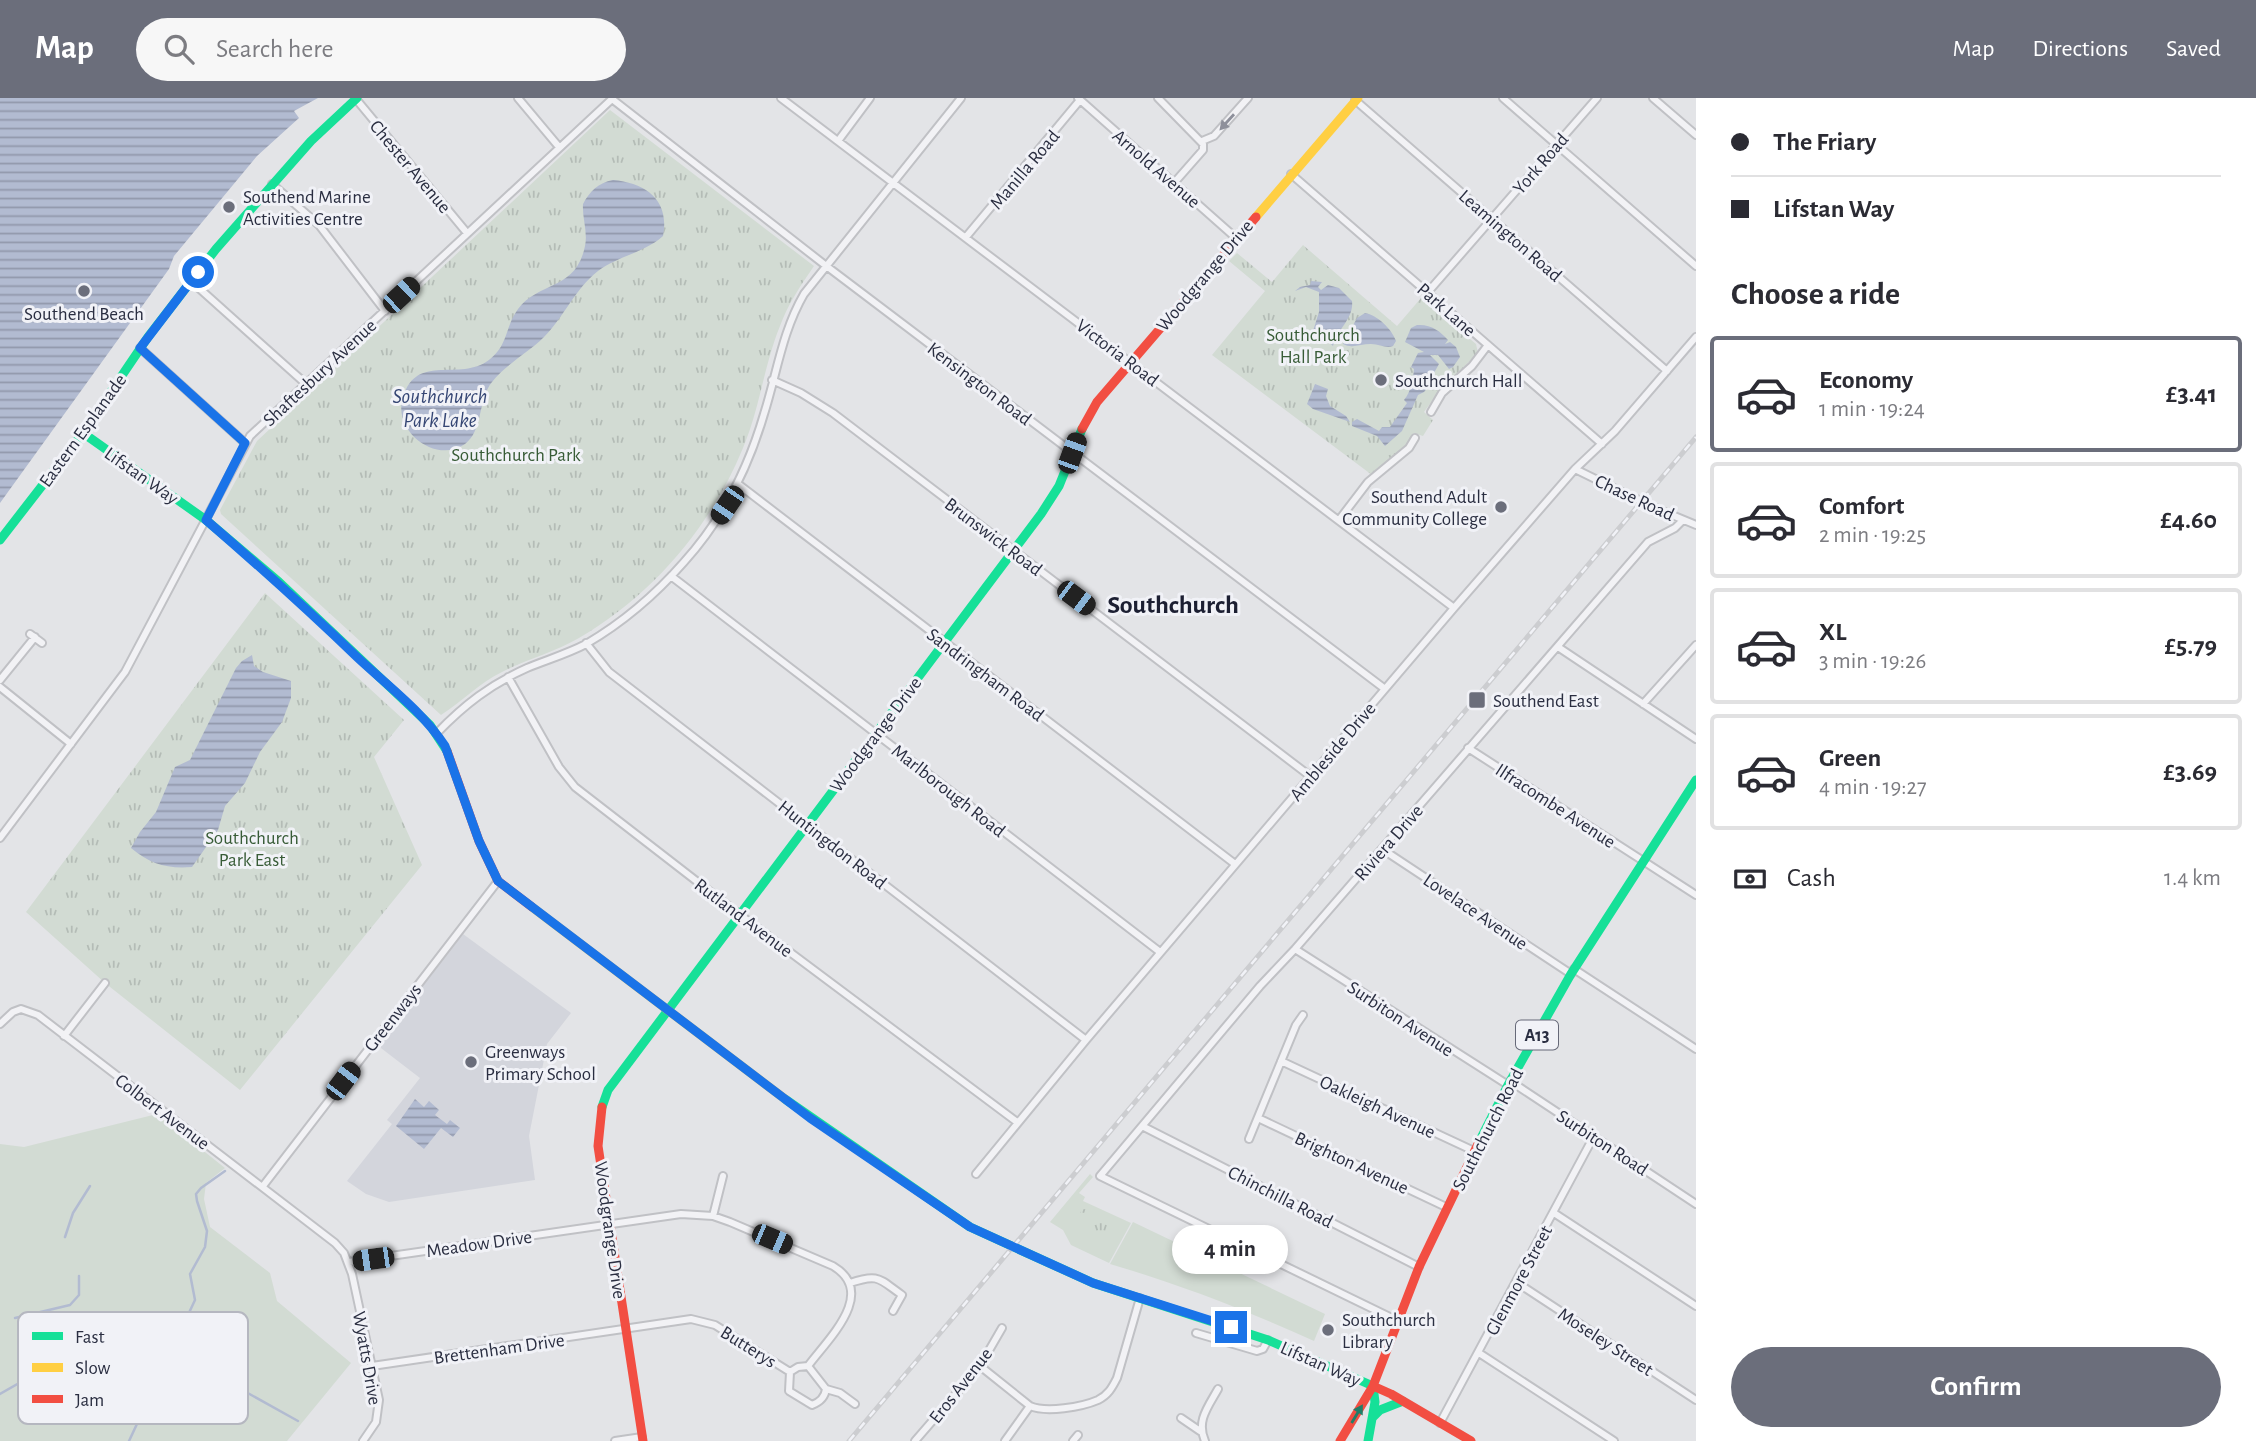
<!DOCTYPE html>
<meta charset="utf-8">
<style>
:root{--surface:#fff;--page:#f7f7f7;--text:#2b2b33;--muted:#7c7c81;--line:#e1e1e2;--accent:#6b6e7b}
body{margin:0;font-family:"Alegreya Sans",sans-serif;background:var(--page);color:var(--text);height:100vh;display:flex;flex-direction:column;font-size:26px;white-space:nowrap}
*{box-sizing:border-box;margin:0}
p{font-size:23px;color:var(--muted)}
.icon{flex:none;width:38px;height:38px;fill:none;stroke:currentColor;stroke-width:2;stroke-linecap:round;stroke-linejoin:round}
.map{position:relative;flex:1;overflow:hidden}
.sheet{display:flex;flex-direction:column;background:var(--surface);width:560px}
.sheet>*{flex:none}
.top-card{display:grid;align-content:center;height:154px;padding:0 35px;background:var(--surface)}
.end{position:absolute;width:32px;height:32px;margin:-16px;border:9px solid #1a73e8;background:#fff;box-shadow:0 0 0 4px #fff}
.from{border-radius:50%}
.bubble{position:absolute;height:49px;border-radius:24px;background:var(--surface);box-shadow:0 4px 10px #0003;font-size:23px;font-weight:700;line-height:49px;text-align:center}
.car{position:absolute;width:21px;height:42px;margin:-21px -10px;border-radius:9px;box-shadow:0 0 5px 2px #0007;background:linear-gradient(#222 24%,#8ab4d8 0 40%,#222 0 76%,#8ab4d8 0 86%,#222 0)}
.top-card b{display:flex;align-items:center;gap:24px;height:66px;font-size:26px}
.top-card b+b{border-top:2px solid var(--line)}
.top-card i{width:18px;height:18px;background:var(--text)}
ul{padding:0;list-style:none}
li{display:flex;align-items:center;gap:21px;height:116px;margin:0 14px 10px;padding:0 21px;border:4px solid var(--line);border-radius:7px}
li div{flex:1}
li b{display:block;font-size:26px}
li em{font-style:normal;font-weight:700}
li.selected{border-color:var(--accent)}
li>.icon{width:63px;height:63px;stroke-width:1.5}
h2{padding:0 35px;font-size:32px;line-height:84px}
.pay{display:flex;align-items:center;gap:18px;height:77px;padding:0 35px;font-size:26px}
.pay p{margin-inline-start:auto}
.primary-button{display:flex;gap:14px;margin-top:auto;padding:14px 35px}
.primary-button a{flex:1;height:80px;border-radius:42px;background:var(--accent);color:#fff;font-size:28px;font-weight:700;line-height:80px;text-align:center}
header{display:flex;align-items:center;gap:42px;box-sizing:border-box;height:98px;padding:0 35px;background:var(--accent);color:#fff}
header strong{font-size:33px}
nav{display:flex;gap:38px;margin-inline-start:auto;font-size:24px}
.search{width:490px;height:63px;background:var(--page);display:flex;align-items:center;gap:18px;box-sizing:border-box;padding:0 24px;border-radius:38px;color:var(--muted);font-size:26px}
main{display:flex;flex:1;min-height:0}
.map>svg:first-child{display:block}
</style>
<header>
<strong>Map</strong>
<div class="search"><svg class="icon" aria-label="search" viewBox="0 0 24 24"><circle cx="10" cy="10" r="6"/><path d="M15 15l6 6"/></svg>Search here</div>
<nav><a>Map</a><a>Directions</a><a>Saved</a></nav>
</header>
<main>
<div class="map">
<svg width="1696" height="1343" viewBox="0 0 1696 1343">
<defs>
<pattern id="park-tufts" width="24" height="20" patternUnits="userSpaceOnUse" patternTransform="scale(1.75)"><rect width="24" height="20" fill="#d2dbd3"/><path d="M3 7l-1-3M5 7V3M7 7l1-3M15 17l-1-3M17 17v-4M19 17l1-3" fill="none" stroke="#b4bcb6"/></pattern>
<pattern id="water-rules" width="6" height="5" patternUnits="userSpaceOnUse" patternTransform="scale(1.75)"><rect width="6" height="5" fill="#b2bbd1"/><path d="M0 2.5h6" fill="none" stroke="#9198ab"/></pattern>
</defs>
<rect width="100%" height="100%" fill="#e3e4e7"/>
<path fill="#d3d5dc" d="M463 836 571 915 547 946 529 1038 535 1082 389 1104 366 1096 347 1083 392 1026 387 1022 420 980 377 947Z"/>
<path fill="#d2dbd3" d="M157 1016 225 1070 206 1085 204 1101 210 1129 270 1175 277 1203 351 1265 287 1343H0V1046L24 1049Z
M1090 1076 1093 1079 1079 1095 1085 1099 1083 1103 1131 1125 1109 1165 1071 1147 1063 1132 1050 1124Z
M1133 1124 1325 1216 1314 1243C1248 1213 1179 1186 1110 1166Z"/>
<path fill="url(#park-tufts)" d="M610 12 814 168C801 187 788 206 780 228 764 267 760 310 743 350 711 428 653 497 579 540 555 554 527 561 502 574 479 585 462 604 441 617L221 416 220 412 257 343Z
M1303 147 1397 228 1421 200 1476 246 1478 255 1440 292 1424 314 1433 322 1423 338 1414 335 1405 350 1372 377 1212 257 1265 193 1229 163 1237 155 1272 184Z
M265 495 404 622 374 659 422 767 240 992 105 885 26 814Z
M1082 1111 1097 1112 1124 1129 1116 1142 1112 1144 1096 1138 1074 1140 1071 1135Z"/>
<path fill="url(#water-rules)" d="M0 0H318L294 13 299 20 257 58 174 158 169 171 0 405Z
M613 82C646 85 670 102 663 138 644 155 618 158 598 173 575 191 564 219 544 239 528 255 506 266 492 284 478 301 483 333 465 346 437 366 395 335 402 303 414 254 456 283 486 264 509 249 504 230 518 211 539 183 576 193 585 148 588 134 582 120 583 106 590 93 598 85 613 82Z
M1311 183 1322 184 1318 189 1321 192 1328 187 1339 190 1352 203C1354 220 1338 230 1333 248L1327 242 1313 233 1319 214V194L1306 189 1295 193 1300 189 1310 187Z
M1365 215C1377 217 1392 231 1396 243L1393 248C1386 251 1380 246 1371 246 1360 246 1352 251 1343 246L1357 220Z
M1417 227C1431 226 1440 233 1448 242L1445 246 1450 244 1456 249 1460 259 1453 269 1449 271 1438 257H1430L1439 266 1434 275 1435 281 1424 294 1418 297 1402 333 1385 348 1377 338 1352 328V324L1357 321 1379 333 1382 329H1390L1407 305 1404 302C1411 294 1413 282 1414 271L1411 269 1418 255 1424 254 1405 244 1411 230Z
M1315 286 1328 291 1326 298 1330 308 1346 318 1350 324 1313 311 1307 306Z
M252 557 254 568 263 574 291 583V600L282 624 260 654 245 685 225 708 218 732 192 769C167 771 150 766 131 750L140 734 156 714 175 669 190 662 236 570 242 563Z
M415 1001 424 1009 429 1003 439 1012 435 1017 447 1026 450 1022 460 1030 453 1039 441 1030 424 1051 396 1028Z"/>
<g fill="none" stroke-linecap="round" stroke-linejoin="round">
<path stroke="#b2bbd1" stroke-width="2.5" d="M65 1139 73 1115 90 1088
M15 1220 70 1207 79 1197V1178
M192 1264 298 1323
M0 1296 42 1272 81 1258 100 1256 108 1247 120 1224
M129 1343 195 1202 190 1176 205 1149 207 1133 197 1103 196 1096 201 1090 225 1073"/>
<g stroke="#c0c1c5" stroke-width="10">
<path id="street" d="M518 0 559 49
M781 0 1454 510
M1078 0 1236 140
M1158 0 1203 46V52L1174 85
M1503 0 1696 168
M1653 0 1696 37
M356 1 467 135
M612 1 825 167 1385 591
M1355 2 1667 273
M838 43 870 0
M1202 43 1214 38 1248 0
M1291 76 1602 346
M272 86 319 127 385 213
M966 139 1080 2
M191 183 306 286
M1428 194 1597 0
M140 250 245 345
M772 282 801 295 833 315 1310 678
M1431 314 1442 295 1472 268 1488 247
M1575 371 1628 397
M738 386 1235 766
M1660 412 1696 427
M1339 422 1368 384 1409 350 1415 340
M671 478 1160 854
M30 536 42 545
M586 545 609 574 1086 942
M1558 549 1696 641
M508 579 559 669 575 689 739 816 1017 1024
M0 582 35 539
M0 589 71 646
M1643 606 1696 547
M437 635C464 607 491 586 527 570 546 562 567 556 586 546 622 525 656 496 684 464 722 422 748 371 764 316 777 275 782 234 804 196L961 0
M1468 650 1696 797
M0 740 125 574 250 338 613 0
M1382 751 1571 876
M1295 851 1508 987
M1574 871 1696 951
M0 926 13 914 21 911 38 917 335 1145 344 1155 352 1176 379 1302 376 1324 363 1343
M64 938 105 885
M1281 963 1474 1053
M1510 983 1696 1106
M1258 1020 1446 1109
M1142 1028 1419 1169
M1249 1041 1296 927 1303 917
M976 1076 1086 942 1454 510 1575 371 1615 333 1696 239
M263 1088 498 783
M1554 1115 1696 1208
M713 1118 723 1078
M349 1164 681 1116 713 1118 730 1124 833 1168C878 1195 828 1241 808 1268L798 1269 790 1274 715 1227 691 1221 372 1268
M1516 1184 1696 1302
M850 1185C879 1175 879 1181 902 1197L893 1213
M1398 1223 1100 1078 1260 888 1295 851 1648 444 1675 430 1683 422
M1196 1235 1257 1253 1263 1251 1268 1242
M1479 1255 1614 1343
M980 1268 1030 1308C1046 1315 1082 1309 1098 1302 1108 1297 1112 1290 1117 1280L1140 1200
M790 1274 789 1293 812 1307C820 1304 825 1299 826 1291L808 1268
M826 1291 840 1295 855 1306
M1181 1320 1200 1333
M1440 1325 1594 1038
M615 1343 642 1339
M915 1343 980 1268 1002 1230
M1005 1343 1030 1308
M1073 1343 1078 1337
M1205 1343C1196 1323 1208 1309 1218 1291"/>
</g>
<use href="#street" stroke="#f2f2f5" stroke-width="6"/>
<path stroke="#16e098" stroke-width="9" d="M83 335 206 422 279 484 430 627 447 653
M0 442 83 335 148 239 216 151 311 43 357 0
M785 1001 970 1129 1093 1185 1268 1242 1373 1288
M602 1009 608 992 1041 416 1059 388 1082 331
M1479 1044 1508 987 1571 876 1696 682
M1373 1319 1380 1312 1403 1303
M1368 1343 1375 1304 1373 1288"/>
<path stroke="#ffcf43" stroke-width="9" d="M1256 119 1358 0
M532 809 785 1001"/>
<path stroke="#f24e42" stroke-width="9" d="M1082 331 1097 304 1256 119
M447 653 479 743 498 783 532 809
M602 1009 598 1048 643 1343
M1373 1288 1391 1296 1471 1343
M1340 1343 1373 1288 1419 1169 1479 1044"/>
<g stroke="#cccdd0" stroke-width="5">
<path id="rail" d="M849 1343 1696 339"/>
</g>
<use href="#rail" stroke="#f1f2f7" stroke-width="2.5" stroke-dasharray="8" stroke-linecap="butt"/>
<g stroke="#c0c1c5" stroke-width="10" stroke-linecap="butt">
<path id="street-bridge" d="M1628 397 1660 412"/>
</g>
<use href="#street-bridge" stroke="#f2f2f5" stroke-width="6"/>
</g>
<defs><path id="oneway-solid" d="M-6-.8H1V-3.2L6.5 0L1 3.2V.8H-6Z" transform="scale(1.75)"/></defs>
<use fill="#8e909b" href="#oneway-solid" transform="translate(1227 24) rotate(132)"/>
<use fill="#217e68" href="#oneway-solid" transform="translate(1357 1316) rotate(-59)"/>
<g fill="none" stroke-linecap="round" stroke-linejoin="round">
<path stroke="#1a73e8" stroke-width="9" d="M198 174 140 250 245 345 206 422C258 467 308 512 358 560 388 588 422 613 445 648L479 743 498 783 810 1020 970 1129 1093 1185 1231 1229"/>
</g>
<g fill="#6b6e7b" stroke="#f1f2f7" stroke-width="2.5">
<circle cx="229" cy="109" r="7"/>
<circle cx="84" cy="193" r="7"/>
<circle cx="1381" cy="282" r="7"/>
<circle cx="1501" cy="409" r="7"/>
<rect x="1468" y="593" width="18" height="18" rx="3.5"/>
<circle cx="471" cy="964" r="7"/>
<circle cx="1328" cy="1232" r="7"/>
</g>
<g text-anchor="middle" stroke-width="6" stroke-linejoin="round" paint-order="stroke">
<rect fill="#f1f2f7" stroke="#666978" stroke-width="2" x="1516" y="922.5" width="42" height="29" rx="5"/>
<g font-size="18" font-weight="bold" fill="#2a2e41">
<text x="1537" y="943">A13</text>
</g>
<g font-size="19" fill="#2a2e41" stroke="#f1f2f7">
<text transform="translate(1540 65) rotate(-49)" y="7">York Road</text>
<text transform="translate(411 68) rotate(50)" y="7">Chester Avenue</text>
<text transform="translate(1157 70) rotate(41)" y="7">Arnold Avenue</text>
<text transform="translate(1024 71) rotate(-50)" y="7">Manilla Road</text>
<text transform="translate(1511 137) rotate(41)" y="7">Leamington Road</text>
<text transform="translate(1204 177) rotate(-50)" y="7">Woodgrange Drive</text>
<text transform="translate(1447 211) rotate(41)" y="7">Park Lane</text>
<text transform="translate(1118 254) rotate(37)" y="7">Victoria Road</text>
<text transform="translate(319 274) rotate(-43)" y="7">Shaftesbury Avenue</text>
<text transform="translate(980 285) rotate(37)" y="7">Kensington Road</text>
<text transform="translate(82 332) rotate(-54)" y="7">Eastern Esplanade</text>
<text transform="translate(142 377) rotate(35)" y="7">Lifstan Way</text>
<text transform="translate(1635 399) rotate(25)" y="7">Chase Road</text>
<text transform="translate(994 438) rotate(37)" y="7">Brunswick Road</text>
<text transform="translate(986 576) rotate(37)" y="7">Sandringham Road</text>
<text transform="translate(875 636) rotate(-53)" y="7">Woodgrange Drive</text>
<text transform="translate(1332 653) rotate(-50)" y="7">Ambleside Drive</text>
<text transform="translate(949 692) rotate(38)" y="7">Marlborough Road</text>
<text transform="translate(1556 707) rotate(33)" y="7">Ilfracombe Avenue</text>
<text transform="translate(1388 744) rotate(-49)" y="7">Riviera Drive</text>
<text transform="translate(833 746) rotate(38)" y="7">Huntingdon Road</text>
<text transform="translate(1476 813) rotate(34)" y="7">Lovelace Avenue</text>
<text transform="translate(744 819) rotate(37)" y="7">Rutland Avenue</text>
<text transform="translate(392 919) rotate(-52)" y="7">Greenways</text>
<text transform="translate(1401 920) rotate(33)" y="7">Surbiton Avenue</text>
<text transform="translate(1378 1008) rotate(25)" y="7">Oakleigh Avenue</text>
<text transform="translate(163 1013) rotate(37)" y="7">Colbert Avenue</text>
<text transform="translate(1487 1031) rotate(-63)" y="7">Southchurch Road</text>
<text transform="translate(1603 1044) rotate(33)" y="7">Surbiton Road</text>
<text transform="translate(1352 1064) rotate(25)" y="7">Brighton Avenue</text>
<text transform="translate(1281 1098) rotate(27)" y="7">Chinchilla Road</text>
<text transform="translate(611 1132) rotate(82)" y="7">Woodgrange Drive</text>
<text transform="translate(479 1145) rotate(-8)" y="7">Meadow Drive</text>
<text transform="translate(1518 1182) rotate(-62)" y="7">Glenmore Street</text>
<text transform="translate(1606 1243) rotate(33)" y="7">Moseley Street</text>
<text transform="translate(749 1248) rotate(32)" y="7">Butterys</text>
<text transform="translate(499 1250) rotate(-8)" y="7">Brettenham Drive</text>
<text transform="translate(368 1260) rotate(80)" y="7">Wyatts Drive</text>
<text transform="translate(1321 1265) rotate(24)" y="7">Lifstan Way</text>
<text transform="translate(960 1287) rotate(-52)" y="7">Eros Avenue</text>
</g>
<g font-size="19" fill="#2a2e41" stroke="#f1f2f7" text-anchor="start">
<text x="243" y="105">Southend Marine<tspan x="243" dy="22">Activities Centre</tspan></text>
<text x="84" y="222" text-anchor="middle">Southend Beach</text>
<text x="1395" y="289">Southchurch Hall</text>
<text x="1487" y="405" text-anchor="end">Southend Adult<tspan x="1487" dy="22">Community College</tspan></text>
<text x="1493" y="609">Southend East</text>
<text x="485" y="960">Greenways<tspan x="485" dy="22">Primary School</tspan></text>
<text x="1342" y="1228">Southchurch<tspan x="1342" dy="22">Library</tspan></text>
</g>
<g font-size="19" fill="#385c37" stroke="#f1f2f7">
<text x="1313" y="243">Southchurch<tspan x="1313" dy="22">Hall Park</tspan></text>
<text x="516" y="363">Southchurch Park</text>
<text x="252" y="746">Southchurch<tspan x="252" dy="22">Park East</tspan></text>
</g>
<g font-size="21" font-style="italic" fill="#354674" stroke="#f1f2f7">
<text x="440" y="305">Southchurch<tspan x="440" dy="24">Park Lake</tspan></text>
</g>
<g font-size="26" font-weight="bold" fill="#1c1f32" stroke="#f1f2f7">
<text x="1173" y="515">Southchurch</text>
</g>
</g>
<rect x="18" y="1214" width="230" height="112" rx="10" fill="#f1f2f7" stroke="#b5b7c0" stroke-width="2"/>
<rect x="32" y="1234" width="31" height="8" fill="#16e098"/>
<rect x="32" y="1265" width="31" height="9" fill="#ffcf43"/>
<rect x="32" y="1297" width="31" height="8" fill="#f24e42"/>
<g font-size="19" fill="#2a2e41">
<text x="75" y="1245">Fast</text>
<text x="75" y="1276">Slow</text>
<text x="75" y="1308">Jam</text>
</g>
</svg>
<i class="end from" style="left:198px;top:174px"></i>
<i class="end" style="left:1231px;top:1229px"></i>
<div class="bubble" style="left:1172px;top:1127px;width:116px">4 min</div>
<i class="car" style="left:401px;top:197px;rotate:47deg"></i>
<i class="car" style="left:1072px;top:355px;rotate:20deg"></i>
<i class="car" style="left:727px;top:407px;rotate:214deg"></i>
<i class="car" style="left:1076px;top:500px;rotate:127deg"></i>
<i class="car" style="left:343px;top:983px;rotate:37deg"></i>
<i class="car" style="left:772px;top:1141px;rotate:113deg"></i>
<i class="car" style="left:373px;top:1161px;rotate:262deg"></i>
</div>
<section class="sheet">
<div class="top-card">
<b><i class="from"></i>The Friary</b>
<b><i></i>Lifstan Way</b>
</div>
<h2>Choose a ride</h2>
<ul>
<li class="selected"><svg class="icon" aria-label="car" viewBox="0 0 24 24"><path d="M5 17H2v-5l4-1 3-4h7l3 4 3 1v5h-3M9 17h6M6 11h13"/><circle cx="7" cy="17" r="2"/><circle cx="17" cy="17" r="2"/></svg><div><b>Economy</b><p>1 min · 19:24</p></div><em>£3.41</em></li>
<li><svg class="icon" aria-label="car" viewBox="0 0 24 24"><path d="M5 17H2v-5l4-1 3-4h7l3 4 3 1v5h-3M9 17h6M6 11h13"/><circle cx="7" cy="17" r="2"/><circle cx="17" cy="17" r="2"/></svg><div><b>Comfort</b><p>2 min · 19:25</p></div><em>£4.60</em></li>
<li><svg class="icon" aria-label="car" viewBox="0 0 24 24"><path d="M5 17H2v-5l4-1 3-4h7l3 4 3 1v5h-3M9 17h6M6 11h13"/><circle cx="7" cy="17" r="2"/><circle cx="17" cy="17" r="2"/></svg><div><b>XL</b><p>3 min · 19:26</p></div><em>£5.79</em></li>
<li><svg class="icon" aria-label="car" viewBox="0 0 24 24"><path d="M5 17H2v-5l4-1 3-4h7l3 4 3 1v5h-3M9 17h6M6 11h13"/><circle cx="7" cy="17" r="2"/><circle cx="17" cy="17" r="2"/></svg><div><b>Green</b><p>4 min · 19:27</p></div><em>£3.69</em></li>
</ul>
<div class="pay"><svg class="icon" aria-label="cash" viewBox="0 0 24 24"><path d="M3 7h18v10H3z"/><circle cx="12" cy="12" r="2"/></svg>Cash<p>1.4 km</p></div>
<div class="primary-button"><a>Confirm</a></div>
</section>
</main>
